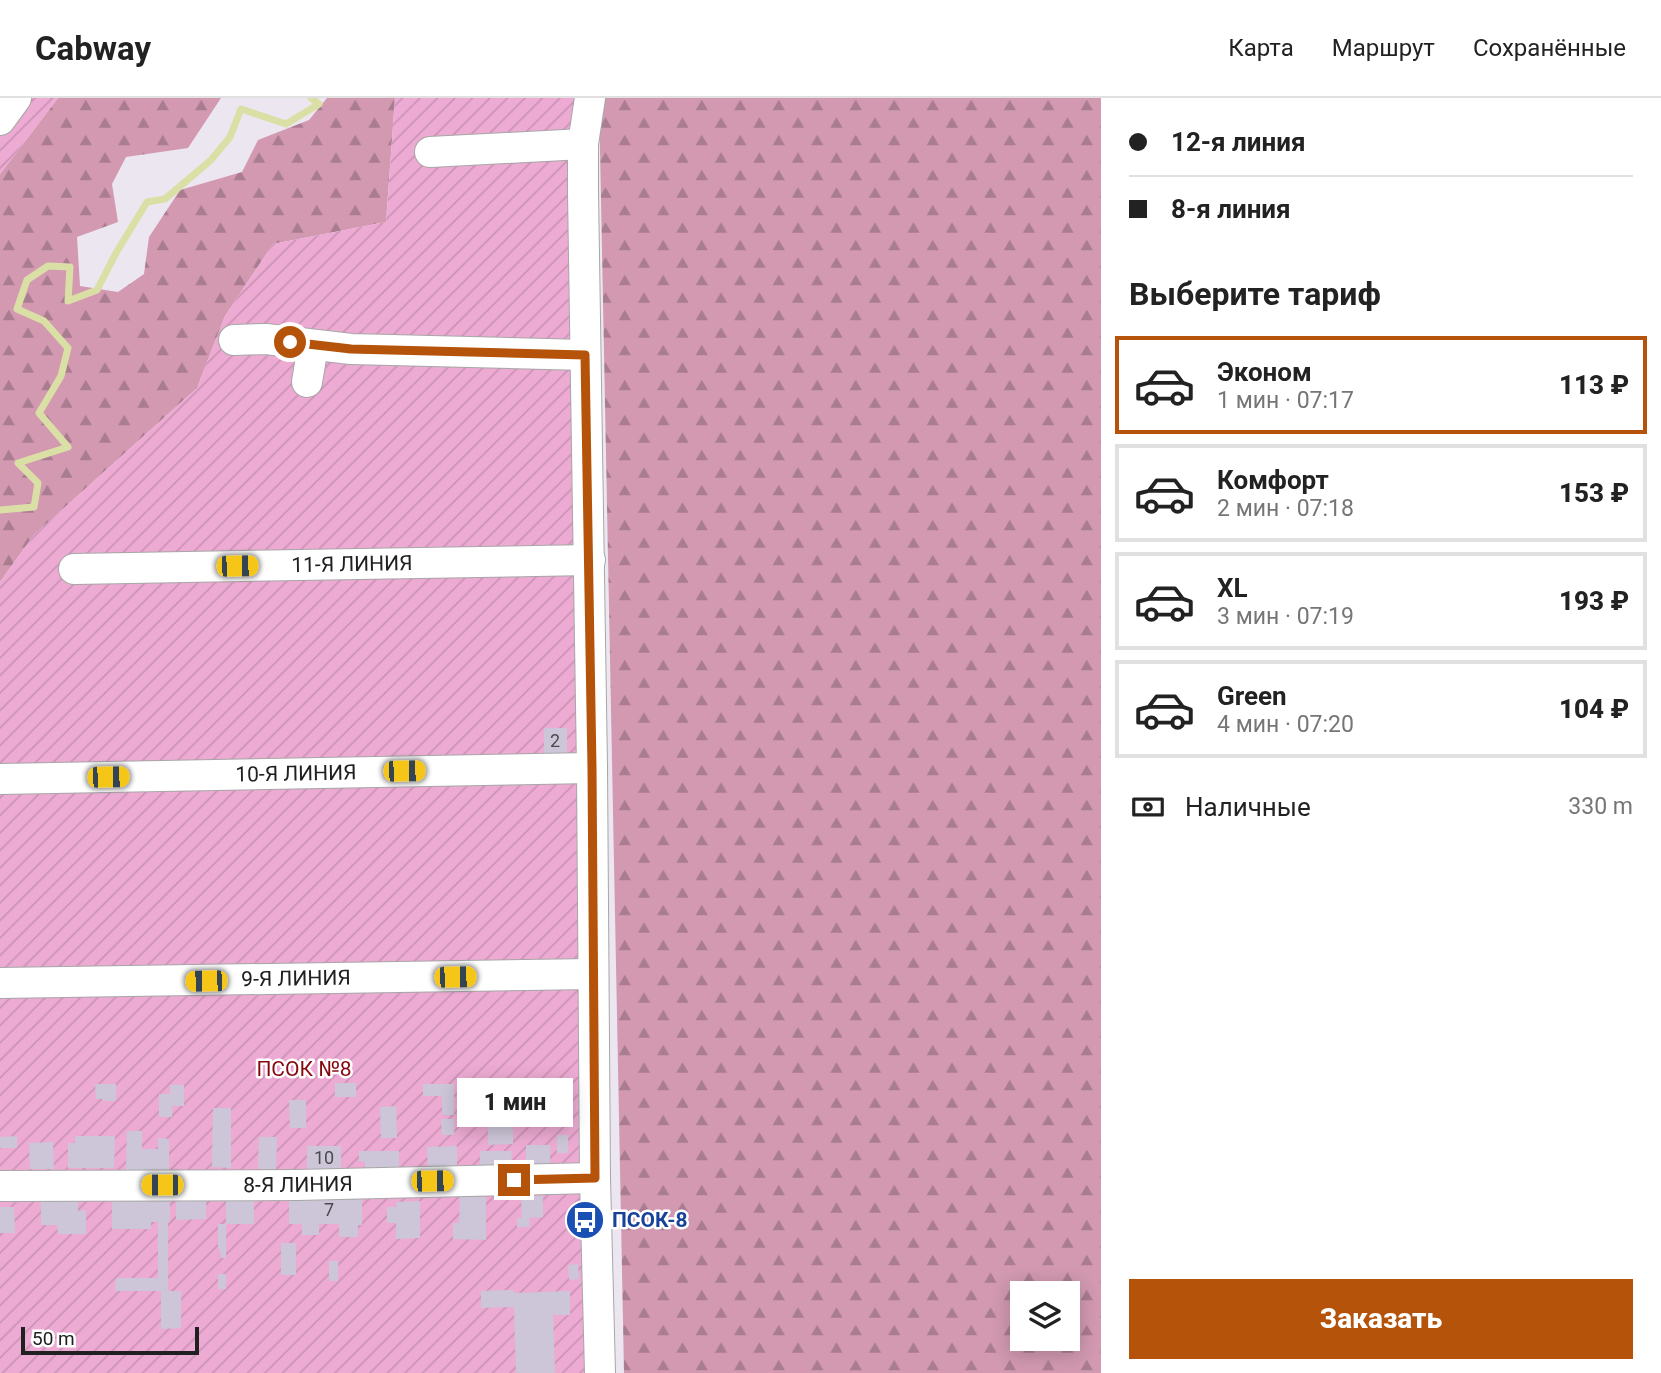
<!DOCTYPE html>
<html lang="ru">
<meta charset="utf-8">
<style>
:root{--surface:#fff;--page:#f6f6f6;--text:#222;--muted:#767676;--line:#e0e0e0;--accent:#b45309}
body{margin:0;font-family:Roboto,sans-serif;background:var(--page);color:var(--text);height:100vh;display:flex;flex-direction:column;font-size:26px;white-space:nowrap}
*{box-sizing:border-box;margin:0}
p{font-size:23px;color:var(--muted)}
.icon{flex:none;width:38px;height:38px;fill:none;stroke:currentColor;stroke-width:2;stroke-linecap:round;stroke-linejoin:round}
.map{position:relative;flex:1;overflow:hidden}
.panel{display:flex;flex-direction:column;background:var(--surface);width:560px}
.panel>*{flex:none}
.hud{display:grid;align-content:center;height:154px;padding:0 28px;background:var(--surface)}
.fabs{position:absolute;left:1010px;top:1183px;display:grid;gap:14px}
.fabs a{display:grid;place-items:center;width:70px;height:70px;border-radius:0px;background:var(--surface);box-shadow:0 4px 18px #0003;font-size:35px}
.scale{position:absolute;left:21px;bottom:18px;width:178px;box-sizing:border-box;padding-left:7px;border:4px solid #202020;border-top:0;font-size:19px;line-height:24px;white-space:nowrap;color:#202020;-webkit-text-stroke:5px #fff;paint-order:stroke}
.end{position:absolute;width:32px;height:32px;margin:-16px;border:9px solid #b45309;background:#fff;box-shadow:0 0 0 4px #fff}
.from{border-radius:50%}
.bubble{position:absolute;height:49px;border-radius:0px;background:var(--surface);box-shadow:0 4px 18px #0003;font-size:23px;font-weight:800;line-height:49px;text-align:center}
.car{position:absolute;width:21px;height:42px;margin:-21px -10px;border-radius:9px;box-shadow:0 0 5px 2px #0007;background:linear-gradient(#f5c518 24%,#345 0 40%,#f5c518 0 76%,#345 0 86%,#f5c518 0)}
.hud b{display:flex;align-items:center;gap:24px;height:66px;font-size:26px}
.hud b+b{border-top:2px solid var(--line)}
.hud i{width:18px;height:18px;background:var(--text)}
ul{padding:0;list-style:none}
li{display:flex;align-items:center;gap:21px;height:98px;margin:0 14px 10px;padding:0 14px;border:4px solid var(--line);border-radius:0px}
li div{flex:1}
li b{display:block;font-size:26px}
li em{font-style:normal;font-weight:800}
li.selected{border-color:var(--accent)}
li>.icon{width:63px;height:63px;stroke-width:1.5}
h2{padding:0 28px;font-size:32px;line-height:84px}
.pay{display:flex;align-items:center;gap:18px;height:77px;padding:0 28px;font-size:26px}
.pay p{margin-inline-start:auto}
.cta{display:flex;gap:14px;margin-top:auto;padding:14px 28px}
.cta a{flex:1;height:80px;border-radius:0px;background:var(--accent);color:#fff;font-size:28px;font-weight:800;line-height:80px;text-align:center}
header{display:flex;align-items:center;gap:42px;box-sizing:border-box;height:98px;padding:0 35px;background:var(--surface);border-bottom:2px solid var(--line)}
header strong{font-size:33px}
nav{display:flex;gap:38px;margin-inline-start:auto;font-size:24px}
main{display:flex;flex:1;min-height:0}
.map>svg:first-child{display:block}
</style>
<header>
<strong>Cabway</strong>
<nav><a>Карта</a><a>Маршрут</a><a>Сохранённые</a></nav>
</header>
<main>
<div class="map">
<svg width="1101" height="1275" viewBox="0 0 1101 1275">
<defs>
<pattern id="forest-firs" width="22" height="20" patternUnits="userSpaceOnUse" patternTransform="scale(1.75)"><rect width="22" height="20" fill="#d299b1"/><path d="M5 1l3.5 6h-7zM16 11l3.5 6h-7z" fill="#aa7c90"/></pattern>
<pattern id="garden-furrows" width="10" height="10" patternUnits="userSpaceOnUse" patternTransform="scale(1.75)"><rect width="10" height="10" fill="#edabd3"/><path d="M-1 1l2-2M0 10L10 0M9 11l2-2" fill="none" stroke="#cb93b5"/></pattern>
</defs>
<rect width="100%" height="100%" fill="#ece6f1"/>
<path fill="url(#forest-firs)" fill-rule="evenodd" d="M58 0H221L188 50 126 59 112 86 118 124 77 139 80 188 118 194 144 176 149 139 180 92 242 74 258 42 309 22 327 0H395L386 124 273 146 225 218 197 290 33 438 0 484V76Z
M599 0H1101V1275H624ZM1022 1195H1068V1241H1022Z"/>
<path fill="url(#garden-furrows)" d="M0 0H58L0 76Z
M395 0H580L610 1275H0V484L33 438 197 290 225 218 273 146 386 124Z"/>
<g fill="none" stroke-linecap="round" stroke-linejoin="round">
<path stroke="#dae0a5" stroke-width="7" d="M0 412 34 409 38 385 18 365 68 349 39 315 61 278 68 250 44 223 17 211 27 182 48 168 70 169 68 203 97 192 116 155 147 104 165 101 211 62 230 39 241 11 286 26 319 6 311 0"/>
</g>
<path fill="#ccc6d8" d="M544 630H567V656H544Z
M335 985H356V999H335Z
M95 986H116V1003H103V1001H96Z
M423 986H454V1017H442V998H423Z
M170 987H184V1008H172V1019H159V996H170Z
M289 1002H306V1030H290Z
M396 1008 397 1040H381L380 1009Z
M213 1010H231V1070L212 1069Z
M441 1021H454V1037H442Z
M513 1025V1046L488 1047V1026Z
M127 1033H142V1051H158V1040L169 1041V1073L126 1072Z
M557 1037H568V1055H557Z
M17 1038V1050H0V1039Z
M75 1038H115L114 1070H68V1045H75Z
M259 1039H277L276 1071H258Z
M53 1044 54 1071H30L29 1045Z
M526 1047H550V1068L526 1069Z
M307 1048H341V1073H307Z
M457 1048V1073L428 1074 427 1049Z
M359 1053H399V1073H365V1064L359 1063Z
M480 1053H512L511 1071H480Z
M170 1095V1124H168V1193H181V1230L161 1231V1193H115L116 1180H158V1124H151V1131H112V1100Z
M356 1097V1101H362V1127H358V1139H339V1126H319V1137H302V1126H289V1101Z
M41 1098 78 1101V1113L86 1112V1136H58L57 1127H41Z
M521 1098H543V1119L529 1120 530 1129H517V1120H522Z
M460 1099H486V1142L453 1141V1125H459Z
M226 1102H254V1126H226Z
M176 1103H206V1121L176 1122Z
M420 1103V1140L396 1141V1125H387V1109H396V1104Z
M0 1109H14L15 1135H0Z
M218 1126H226V1160H221L220 1151H218Z
M281 1145H296V1177H281Z
M329 1163H338V1183H329Z
M578 1166 579 1181 569 1182 568 1167Z
M218 1176H226V1191H218Z
M514 1192V1195L570 1193V1217H553L555 1275H516L514 1209 481 1210V1193Z"/>
<g fill="none" stroke-linecap="round" stroke-linejoin="round">
<g stroke="#a7a7a7" stroke-width="32">
<g id="minor">
<path d="M590 0 583 46V94L592 670 595 1080 600 1275"/>
<path d="M0 22 16 0"/>
<path d="M430 54 583 46"/>
<path d="M234 242 266 241 351 251 585 257"/>
<path d="M307 284 313 248"/>
<path id="s1" d="M74 471 590 462"/>
<path id="s2" d="M0 681 592 670"/>
<path id="s3" d="M0 885 593 876"/>
<path id="s4" d="M0 1088 297 1087 595 1080"/>
</g>
</g>
<use href="#minor" stroke="#fff" stroke-width="30"/>
</g>
<g fill="none" stroke-linecap="round" stroke-linejoin="round">
<path stroke="#b45309" stroke-width="9" d="M290 244 351 251 585 257 592 670 595 1080 514 1082"/>
</g>
<defs>
<g id="bus-disc" transform="scale(2.0125)"><circle r="9.5" fill="#1a4fb4" stroke="#fff"/><path d="M-5-6H5V4H4V6H2V4H-2V6H-4V4H-5ZM-3.5-4V0h7V-4ZM-3.5 1.2v1.5H-2V1.2ZM2 1.2v1.5H3.5V1.2Z" fill="#fff"/></g>
</defs>
<g fill-rule="evenodd">
<use href="#bus-disc" x="585" y="1122"/>
</g>
<g text-anchor="middle" stroke-width="5" stroke-linejoin="round" paint-order="stroke">
<g font-size="18" fill="#4b4a4e">
<text x="555" y="649">2</text>
<text x="324" y="1066">10</text>
<text x="329" y="1118">7</text>
</g>
<g font-size="21" fill="#202020" stroke="#fff">
<text dy="7" stroke="none"><textPath href="#s1" startOffset="278">11-Я ЛИНИЯ</textPath></text>
<text dy="7" stroke="none"><textPath href="#s2" startOffset="296">10-Я ЛИНИЯ</textPath></text>
<text dy="7" stroke="none"><textPath href="#s3" startOffset="296">9-Я ЛИНИЯ</textPath></text>
<text dy="7" stroke="none"><textPath href="#s4" startOffset="298">8-Я ЛИНИЯ</textPath></text>
</g>
<g font-size="21" fill="#85070d" stroke="#fff">
<text x="304" y="978">ПСОК №8</text>
</g>
<g font-size="21" font-weight="bold" fill="#164399" stroke="#fff" text-anchor="start">
<text x="612" y="1129">ПСОК-8</text>
</g>
</g>
</svg>
<div class="fabs">
<a><svg class="icon" aria-label="layers" viewBox="0 0 24 24"><path d="M12 4l9 5-9 5-9-5zM3 14l9 5 9-5"/></svg></a>
</div>
<div class="scale">50 m</div>
<i class="end from" style="left:290px;top:244px"></i>
<i class="end" style="left:514px;top:1082px"></i>
<div class="bubble" style="left:457px;top:980px;width:116px">1 мин</div>
<i class="car" style="left:237px;top:468px;rotate:89deg"></i>
<i class="car" style="left:404px;top:673px;rotate:89deg"></i>
<i class="car" style="left:108px;top:679px;rotate:89deg"></i>
<i class="car" style="left:455px;top:879px;rotate:89deg"></i>
<i class="car" style="left:206px;top:883px;rotate:269deg"></i>
<i class="car" style="left:432px;top:1083px;rotate:89deg"></i>
<i class="car" style="left:162px;top:1087px;rotate:270deg"></i>
</div>
<section class="panel">
<div class="hud">
<b><i class="from"></i>12-я линия</b>
<b><i></i>8-я линия</b>
</div>
<h2>Выберите тариф</h2>
<ul>
<li class="selected"><svg class="icon" aria-label="car" viewBox="0 0 24 24"><path d="M5 17H2v-5l4-1 3-4h7l3 4 3 1v5h-3M9 17h6M6 11h13"/><circle cx="7" cy="17" r="2"/><circle cx="17" cy="17" r="2"/></svg><div><b>Эконом</b><p>1 мин · 07:17</p></div><em>113 ₽</em></li>
<li><svg class="icon" aria-label="car" viewBox="0 0 24 24"><path d="M5 17H2v-5l4-1 3-4h7l3 4 3 1v5h-3M9 17h6M6 11h13"/><circle cx="7" cy="17" r="2"/><circle cx="17" cy="17" r="2"/></svg><div><b>Комфорт</b><p>2 мин · 07:18</p></div><em>153 ₽</em></li>
<li><svg class="icon" aria-label="car" viewBox="0 0 24 24"><path d="M5 17H2v-5l4-1 3-4h7l3 4 3 1v5h-3M9 17h6M6 11h13"/><circle cx="7" cy="17" r="2"/><circle cx="17" cy="17" r="2"/></svg><div><b>XL</b><p>3 мин · 07:19</p></div><em>193 ₽</em></li>
<li><svg class="icon" aria-label="car" viewBox="0 0 24 24"><path d="M5 17H2v-5l4-1 3-4h7l3 4 3 1v5h-3M9 17h6M6 11h13"/><circle cx="7" cy="17" r="2"/><circle cx="17" cy="17" r="2"/></svg><div><b>Green</b><p>4 мин · 07:20</p></div><em>104 ₽</em></li>
</ul>
<div class="pay"><svg class="icon" aria-label="cash" viewBox="0 0 24 24"><path d="M3 7h18v10H3z"/><circle cx="12" cy="12" r="2"/></svg>Наличные<p>330 m</p></div>
<div class="cta"><a>Заказать</a></div>
</section>
</main>
